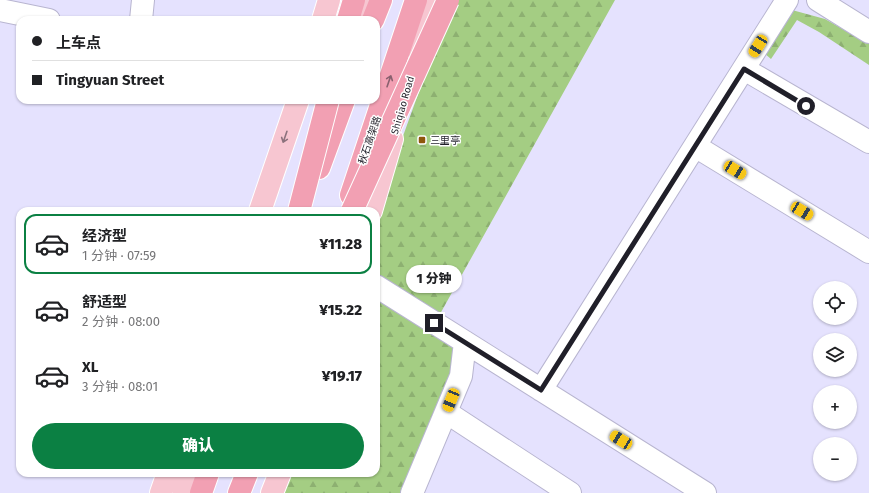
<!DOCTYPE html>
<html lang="zh">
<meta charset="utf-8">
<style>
:root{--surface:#fff;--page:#f2f2f2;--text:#202124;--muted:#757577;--line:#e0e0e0;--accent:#0b8043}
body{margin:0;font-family:"Fira Sans","Noto Sans SC",sans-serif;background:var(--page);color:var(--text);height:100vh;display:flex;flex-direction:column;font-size:15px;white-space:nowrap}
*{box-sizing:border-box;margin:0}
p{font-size:13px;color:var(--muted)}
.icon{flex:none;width:22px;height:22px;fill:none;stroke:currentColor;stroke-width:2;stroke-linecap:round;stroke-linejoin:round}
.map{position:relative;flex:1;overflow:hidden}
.panel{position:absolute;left:16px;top:207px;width:364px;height:270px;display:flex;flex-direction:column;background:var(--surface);border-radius:12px;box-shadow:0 1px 3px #0004}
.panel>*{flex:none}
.hud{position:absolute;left:16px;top:16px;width:364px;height:88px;border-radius:12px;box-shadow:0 1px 3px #0004;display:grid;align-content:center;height:88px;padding:0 16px;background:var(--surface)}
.buttons{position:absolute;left:813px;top:281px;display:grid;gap:8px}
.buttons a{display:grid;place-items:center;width:44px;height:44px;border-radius:50%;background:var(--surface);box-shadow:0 1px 3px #0004;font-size:20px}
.end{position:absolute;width:18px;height:18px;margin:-9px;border:5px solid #201f29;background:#fff;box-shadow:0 0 0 2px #fff}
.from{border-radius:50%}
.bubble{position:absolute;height:28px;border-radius:14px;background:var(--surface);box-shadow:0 1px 3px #0004;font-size:13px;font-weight:800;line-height:28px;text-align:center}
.car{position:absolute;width:12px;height:24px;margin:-12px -6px;border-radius:5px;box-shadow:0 0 3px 1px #0007;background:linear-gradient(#f5c518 24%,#345 0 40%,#f5c518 0 76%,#345 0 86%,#f5c518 0)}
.hud b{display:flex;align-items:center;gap:14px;height:38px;font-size:15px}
.hud b+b{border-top:1px solid var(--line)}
.hud i{width:10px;height:10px;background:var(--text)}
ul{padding:7px 0 0;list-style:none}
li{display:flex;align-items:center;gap:12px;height:60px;margin:0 8px 6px;padding:0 8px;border:2px solid transparent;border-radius:12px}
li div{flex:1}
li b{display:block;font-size:15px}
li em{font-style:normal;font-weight:800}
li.on{border-color:var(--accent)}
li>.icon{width:36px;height:36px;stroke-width:1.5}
.cta{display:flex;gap:8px;margin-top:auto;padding:8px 16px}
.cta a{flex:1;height:46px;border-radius:24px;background:var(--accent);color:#fff;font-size:16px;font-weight:800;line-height:46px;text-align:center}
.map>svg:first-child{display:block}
</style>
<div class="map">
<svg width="869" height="493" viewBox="0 0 869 493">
<defs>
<pattern id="forest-firs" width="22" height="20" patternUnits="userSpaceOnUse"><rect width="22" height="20" fill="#a4cd83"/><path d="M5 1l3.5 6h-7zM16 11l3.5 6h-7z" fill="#8db071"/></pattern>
</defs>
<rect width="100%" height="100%" fill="#e5e2fe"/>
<path fill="url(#forest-firs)" d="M452 0H615L435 323 465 342 412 493H272L279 473H376V211Z
M792 10 825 19 869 44V65L819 32 797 20 771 59 764 53Z"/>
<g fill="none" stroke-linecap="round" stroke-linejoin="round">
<g stroke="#b8b5d0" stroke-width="24">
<path id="minor" d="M818 0 869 32
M0 10 49 20
M141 20 143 0
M744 69 869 142
M695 146 869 252
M376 286 705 493
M541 390 787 0
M446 412 570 493
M412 493 461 376 465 342"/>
</g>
<g stroke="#fff" stroke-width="24">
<path id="major" d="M323 20 329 0
M362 20 369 0
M418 50 432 0
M260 211 298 100
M371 211 392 139
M161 493 168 473
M184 493 191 473
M272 493 280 473"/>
</g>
<g stroke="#fff" stroke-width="24">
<path id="highway" d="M348 20 354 0
M373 20 381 0
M319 168 344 100
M351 195 416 0
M201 493 208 473
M239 493 247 473"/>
</g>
<use href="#minor" stroke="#fff" stroke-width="22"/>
<use href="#major" stroke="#f7c6d1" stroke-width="22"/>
<use href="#highway" stroke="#f2a0b3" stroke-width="22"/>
<g stroke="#fff" stroke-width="24" stroke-linecap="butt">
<path id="highway-bridge" d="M299 211 328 100
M352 211 448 0"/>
</g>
<use href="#highway-bridge" stroke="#f2a0b3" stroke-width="22"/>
</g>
<defs><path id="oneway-shaft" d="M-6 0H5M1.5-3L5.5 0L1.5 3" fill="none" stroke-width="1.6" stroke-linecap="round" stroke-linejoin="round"/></defs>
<use stroke="#89606e" href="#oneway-shaft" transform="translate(389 81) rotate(-71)"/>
<use stroke="#8c727d" href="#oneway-shaft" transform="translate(285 137) rotate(109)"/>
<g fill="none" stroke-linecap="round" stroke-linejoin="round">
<path stroke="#201f29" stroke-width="5" d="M434 323 541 390 744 69 806 106"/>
</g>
<rect fill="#8e570c" stroke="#fff" stroke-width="1.5" x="418" y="136" width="8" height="8" rx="2"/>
<g text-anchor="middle" stroke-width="3" stroke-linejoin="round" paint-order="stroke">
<g font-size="10" fill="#201f29" stroke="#fff">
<text transform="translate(402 105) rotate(-74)" y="4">Shiqiao Road</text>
<text transform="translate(369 140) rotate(-71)" y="4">秋石高架路</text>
</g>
<g font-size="10" fill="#201f29" stroke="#fff" text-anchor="start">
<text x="430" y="144">三里亭</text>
</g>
</g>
</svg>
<div class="buttons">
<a><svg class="icon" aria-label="locate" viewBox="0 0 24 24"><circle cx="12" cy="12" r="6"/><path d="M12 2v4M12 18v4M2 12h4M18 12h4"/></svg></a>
<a><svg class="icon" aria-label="layers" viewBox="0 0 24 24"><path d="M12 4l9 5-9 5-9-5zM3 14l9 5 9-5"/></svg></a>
<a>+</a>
<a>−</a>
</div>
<i class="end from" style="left:806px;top:106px"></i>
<i class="end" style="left:434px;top:323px"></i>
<div class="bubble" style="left:406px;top:265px;width:56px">1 分钟</div>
<i class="car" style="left:758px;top:46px;rotate:212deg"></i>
<i class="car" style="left:735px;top:170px;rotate:121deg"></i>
<i class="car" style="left:802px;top:211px;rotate:121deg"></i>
<i class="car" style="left:451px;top:400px;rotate:202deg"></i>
<i class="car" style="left:621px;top:440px;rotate:302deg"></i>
<div class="hud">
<b><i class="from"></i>上车点</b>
<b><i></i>Tingyuan Street</b>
</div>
<section class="panel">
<ul>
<li class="on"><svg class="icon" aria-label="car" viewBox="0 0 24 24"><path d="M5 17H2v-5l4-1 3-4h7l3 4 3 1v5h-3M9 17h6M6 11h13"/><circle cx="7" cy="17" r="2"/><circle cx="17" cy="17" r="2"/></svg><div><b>经济型</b><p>1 分钟 · 07:59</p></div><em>¥11.28</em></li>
<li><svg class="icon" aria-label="car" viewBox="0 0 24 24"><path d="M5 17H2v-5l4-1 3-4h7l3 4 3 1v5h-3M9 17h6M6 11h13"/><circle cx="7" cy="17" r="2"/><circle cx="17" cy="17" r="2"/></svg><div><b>舒适型</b><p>2 分钟 · 08:00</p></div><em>¥15.22</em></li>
<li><svg class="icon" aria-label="car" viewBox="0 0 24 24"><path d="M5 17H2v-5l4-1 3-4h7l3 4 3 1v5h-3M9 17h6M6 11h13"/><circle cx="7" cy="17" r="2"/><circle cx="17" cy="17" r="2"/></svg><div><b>XL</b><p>3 分钟 · 08:01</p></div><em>¥19.17</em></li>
</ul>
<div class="cta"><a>确认</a></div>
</section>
</div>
